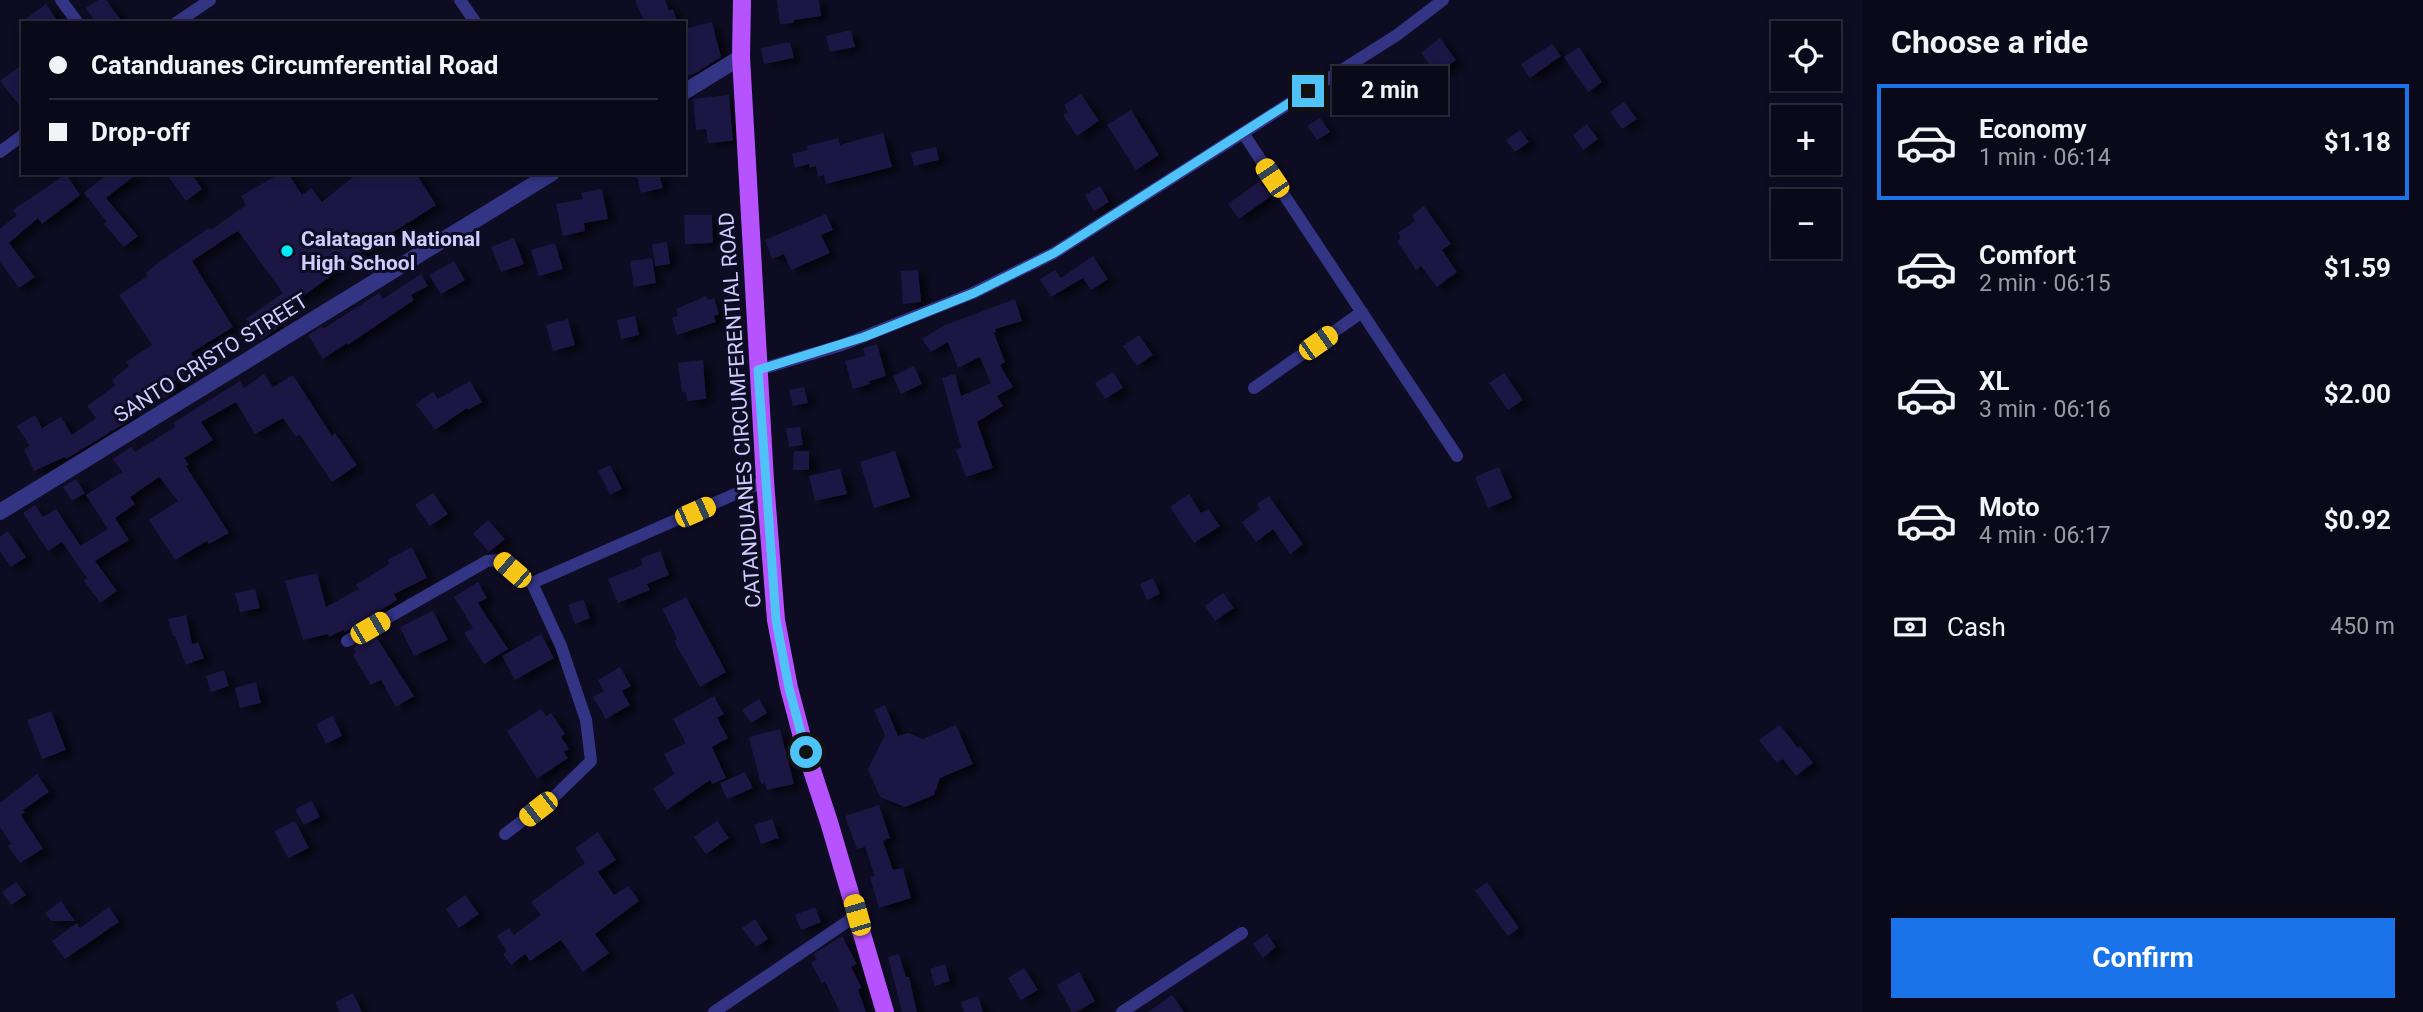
<!DOCTYPE html>
<meta charset="utf-8">
<style>
:root{--surface:#0a091a;--page:#181727;--text:#f1f3f6;--muted:#999aa2;--line:#2a2a39;--accent:#1a73e8}
body{margin:0;font-family:Roboto,sans-serif;background:var(--page);color:var(--text);height:100vh;display:flex;flex-direction:column;font-size:26px;white-space:nowrap}
*{box-sizing:border-box;margin:0}
p{font-size:23px;color:var(--muted)}
.icon{flex:none;width:38px;height:38px;fill:none;stroke:currentColor;stroke-width:2;stroke-linecap:round;stroke-linejoin:round}
.map{position:relative;flex:1;overflow:hidden}
.side{display:flex;flex-direction:column;background:var(--surface);width:560px}
.side>*{flex:none}
.hud{position:absolute;left:21px;top:21px;width:665px;height:154px;border-radius:0px;box-shadow:0 4px 10px #0003,0 0 0 2px var(--line);display:grid;align-content:center;height:154px;padding:0 28px;background:var(--surface)}
.controls{position:absolute;left:1771px;top:21px;display:grid;gap:14px}
.controls a{display:grid;place-items:center;width:70px;height:70px;border-radius:0px;background:var(--surface);box-shadow:0 4px 10px #0003,0 0 0 2px var(--line);font-size:35px}
.end{position:absolute;width:32px;height:32px;margin:-16px;border:9px solid #4fc3f7;background:#111;box-shadow:0 0 0 4px #111}
.from{border-radius:50%}
.bubble{position:absolute;height:49px;border-radius:0px;background:var(--surface);box-shadow:0 4px 10px #0003,0 0 0 2px var(--line);font-size:23px;font-weight:700;line-height:49px;text-align:center}
.car{position:absolute;width:21px;height:42px;margin:-21px -10px;border-radius:9px;box-shadow:0 0 5px 2px #0007;background:linear-gradient(#f5c518 24%,#345 0 40%,#f5c518 0 76%,#345 0 86%,#f5c518 0)}
.hud b{display:flex;align-items:center;gap:24px;height:66px;font-size:26px}
.hud b+b{border-top:2px solid var(--line)}
.hud i{width:18px;height:18px;background:var(--text)}
ul{padding:0;list-style:none}
li{display:flex;align-items:center;gap:21px;height:116px;margin:0 14px 10px;padding:0 14px;border:4px solid transparent;border-radius:0px}
li div{flex:1}
li b{display:block;font-size:26px}
li em{font-style:normal;font-weight:700}
li.selected{border-color:var(--accent)}
li>.icon{width:63px;height:63px;stroke-width:1.5}
h2{padding:0 28px;font-size:32px;line-height:84px}
.pay{display:flex;align-items:center;gap:18px;height:77px;padding:0 28px;font-size:26px}
.pay p{margin-inline-start:auto}
.primary-button{display:flex;gap:14px;margin-top:auto;padding:14px 28px}
.primary-button a{flex:1;height:80px;border-radius:0px;background:var(--accent);color:#fff;font-size:28px;font-weight:700;line-height:80px;text-align:center}
main{display:flex;flex:1;min-height:0}
.map>svg:first-child{display:block}
</style>
<main>
<div class="map">
<svg width="1863" height="1012" viewBox="0 0 1863 1012">
<defs>
<filter id="shadow"><feDropShadow dx="8" dy="4.5" stdDeviation="3.5" flood-color="#0009"/></filter>
</defs>
<rect width="100%" height="100%" fill="#0e0c22"/>
<path fill="#1d1644" filter="url(#shadow)" d="M98 0H106L123 23H96L86 8Z
M635 0H665L669 11 673 9 678 23H639V20L643 19Z
M777 0H819L821 16 794 20V23L780 24Z
M46 4 59 23H20Z
M712 22 721 57 694 74 684 76V29Z
M851 30 855 47 830 52 826 36Z
M1440 38 1456 60 1437 75 1421 53Z
M790 42 794 58 764 64 761 48Z
M1552 44 1561 56 1530 78 1521 64Z
M1579 47 1602 82 1588 92 1564 57Z
M23 64V110L0 81Z
M1081 94 1099 121 1077 136 1063 115 1068 112 1064 105Z
M729 95 733 141 708 143 706 129 696 130 693 99Z
M1624 102 1637 119 1622 129 1610 112Z
M1131 110 1159 155 1136 170 1107 125Z
M1320 118 1330 132 1317 140 1307 126Z
M1587 124 1598 139 1583 150 1573 135Z
M1520 130 1529 142 1515 152 1506 140Z
M883 133 892 167 826 184 824 175 818 177 816 166 810 168 809 164 795 168 792 154 808 150 807 146 838 138 840 145Z
M936 147 939 160 914 166 911 153Z
M109 173H138L106 198 138 236 124 247 104 224 107 222 84 193Z
M166 173H191L202 189 186 201Z
M281 173H288L302 195 311 188 322 202 358 173H416L436 205 326 275 328 278 275 317 282 325 261 340 246 319 283 293 238 231 222 241 192 261 233 327 191 353 199 365 172 383 176 391 164 398 157 386 126 409 133 418 66 459 65 457 34 471 24 449 30 446 17 426 35 415 42 428 61 417 72 435 96 418 87 406 116 385 112 380 129 366 126 362 152 345 119 295 148 276 146 273 159 262 209 228 211 230 246 205 241 196Z
M636 173H659L663 188 641 193Z
M66 174 80 195 42 224 38 218 9 243 35 277 19 288 0 262V229L17 215 13 210Z
M1260 181 1271 196 1239 219 1228 204Z
M1100 186 1109 202 1094 211 1085 195Z
M602 189 608 219 584 223 585 231 563 236 556 204 583 199 581 193Z
M1424 206 1451 244 1442 250 1457 272 1437 287 1421 266 1416 270 1397 241 1401 238 1398 233 1415 221 1412 215Z
M826 214 833 230 821 235 830 253 791 270 784 254 772 259 765 240Z
M684 215H712L713 243 685 244Z
M514 238 524 264 501 272 491 247Z
M667 242 670 264 655 266 652 244Z
M555 243 563 269 539 276 531 250Z
M1093 256 1108 279 1091 290 1083 278 1051 297 1040 279 1055 270 1061 278Z
M652 258 656 283 634 287 630 261Z
M454 261 465 280 441 294 429 275Z
M918 270 921 302 903 304 901 271Z
M421 274 428 286 411 295 414 300 348 345 347 343 323 359 308 335 321 327 323 329 379 293 383 299Z
M706 296 708 300 714 298 719 314 714 316 716 322 677 335 672 318 678 316 676 309Z
M1015 299 1022 321 995 329 996 332 994 333 1005 362 1000 365 1013 387 997 396 1003 406 977 422 993 468 966 477 956 450 961 447 942 378 955 374 961 396 991 383 980 357 958 368 948 342 931 352 922 339 943 326Z
M635 316 639 335 621 339 617 320Z
M568 319 575 345 553 351 546 325Z
M1139 335 1153 355 1137 366 1123 346Z
M877 344 886 376 869 381 870 384 853 389 845 361 865 356 863 348Z
M703 360 706 399 687 401 686 392H682L678 363Z
M914 366 922 384 901 394 893 376Z
M1113 372 1123 388 1105 399 1095 383Z
M1504 373 1523 400 1508 410 1489 383Z
M264 374 273 387 293 375 332 436 335 433 357 465 332 482 300 435 296 437 283 418 255 434 236 402 201 422 213 440 184 458 189 465 186 466 229 533 209 544 207 541 175 560 149 520 178 501 159 477 130 497 135 504 115 518 129 540 95 561 117 591 100 603 84 581 87 578 62 542 48 551 23 513 35 505 43 517 56 509 80 545 85 543 108 529 86 495 122 472 113 459 131 447 135 452 175 427 173 423 240 381 244 388Z
M470 381 482 402 468 410 467 408 435 430 416 404 433 392 438 399Z
M804 387 808 403 793 406 789 390Z
M800 427 803 445 789 447 786 428Z
M794 451H809V470H793Z
M895 451 910 497 874 508 860 462Z
M610 465 622 489 610 495 598 471Z
M1499 467 1512 498 1488 508 1475 477Z
M840 469 847 494 815 501 809 476Z
M76 479 85 493 72 501 63 487Z
M433 493 448 514 430 526 415 505Z
M1189 494 1201 513 1208 509 1220 526 1194 543 1170 507Z
M1269 496 1303 544 1290 554 1273 529 1256 542 1242 522 1260 509 1257 504Z
M488 520 505 539 489 552 473 534Z
M8 531 26 557 11 567 0 551V537Z
M412 547 427 578 394 594 397 600 345 632 343 630 329 637 328 634 303 640 285 581 317 573 326 607 359 589 356 585 389 564 387 560Z
M660 551 669 575 647 584 650 590 618 603 608 579 643 565 640 559Z
M1153 578 1160 594 1147 600 1140 584Z
M478 582 487 598 478 603 508 649 484 664 464 633 473 628 454 597Z
M255 589 260 608 240 612 235 593Z
M1223 593 1234 608 1215 621 1205 606Z
M686 597 726 672 700 687 674 641 677 639 662 609Z
M584 600 590 618 575 624 568 605Z
M433 611 448 640 414 656 400 627Z
M186 615 192 644 198 642 204 658 186 665 175 636H173L168 619Z
M541 634 554 658 515 680 502 656Z
M375 635 414 696 396 707 381 680 371 685 353 655 356 653 353 648Z
M620 667 631 686 622 691 630 705 606 719 593 697 604 691 598 680Z
M224 670 229 686 211 692 206 676Z
M256 682 261 703 240 708 235 688Z
M714 696 724 714 717 718 728 738 712 747 726 778 712 784 710 780 667 810 653 789 674 774 664 754 686 743 673 719Z
M759 699 767 713 751 723 742 710Z
M885 705 898 736 908 733 923 739 956 725 973 764 940 778 934 795 905 807 880 797 868 769 885 735 874 710Z
M541 709 546 716 551 713 565 734 561 737 569 749 564 752 568 758 537 779 507 731Z
M51 711 66 750 42 759 27 720Z
M333 716 342 736 326 744 316 724Z
M1780 725 1798 748 1800 746 1813 763 1796 776 1783 759 1777 763 1759 740Z
M780 729 794 784 767 790 765 783 761 784 749 737Z
M745 772 753 788 727 799 720 783Z
M37 774 49 792 23 810 25 812 21 815 43 849 20 863 8 846 11 844 0 827V803Z
M312 801 320 817 304 825 295 809Z
M879 805 890 838 883 841 893 870 903 868 911 898 879 908 870 877 875 876 865 847 857 849 845 816Z
M772 819 779 838 761 844 754 825Z
M295 821 309 848 288 858 274 831Z
M717 821 729 838 706 854 694 837Z
M598 832 616 860 598 872 614 895 629 886 639 901 595 934 609 953 583 972 561 940 530 961 525 954 511 965 503 954 507 951 497 936 509 928 514 935 541 915 531 902 585 863 575 848Z
M16 882 26 895 11 905 2 892Z
M1487 882 1519 928 1508 936 1475 891Z
M465 895 479 914 459 928 446 909Z
M61 901 75 921H51L45 913Z
M109 907 119 922 65 959 52 941 77 923 80 928Z
M815 907 821 922 801 930 795 915Z
M755 919 768 939 756 947 742 928Z
M1267 934 1276 947 1263 958 1253 944Z
M842 936 857 964 851 967 862 988 858 990 866 1012H840L825 981 822 983 811 963 817 959 814 954Z
M899 954 906 977H909L917 1012H902L888 957Z
M945 964 950 981 935 986 930 969Z
M1024 968 1038 990 1021 1000 1008 978Z
M1079 972 1095 1001 1076 1012H1072L1057 985Z
M353 993 362 1012H340L335 1002Z
M1172 995 1184 1012H1148Z
M978 996 983 1012H964L961 1002Z"/>
<g fill="none" stroke-linecap="round" stroke-linejoin="round">
<path stroke="#333484" stroke-width="12" d="M61 0 78 23
M460 0 476 23
M176 23 210 0
M1243 133 1457 456
M0 152 23 135
M758 370 842 345 973 293 1054 253 1397 35 1443 0
M1254 388 1362 312
M532 583 765 481
M347 641 487 561 501 560 523 579 532 583 561 646 586 720 591 761 555 796 505 834
M714 1012 857 915
M1122 1012 1242 933"/>
<path stroke="#333484" stroke-width="16" d="M684 92 741 57
M0 512 552 173"/>
<path stroke="#b653ff" stroke-width="18" d="M742 0 741 57 765 481 776 620 789 688 806 752 829 822 885 1012"/>
</g>
<g fill="none" stroke-linecap="round" stroke-linejoin="round">
<path stroke="#4fc3f7" stroke-width="9" d="M806 752 789 688 776 620 758 370 864 337 974 293 1054 253 1308 91"/>
</g>
<circle fill="#00ebf7" stroke="#0e0c22" stroke-width="2.5" cx="287" cy="251" r="7"/>
<g text-anchor="middle" stroke-width="6" stroke-linejoin="round" paint-order="stroke">
<g font-size="21" font-weight="bold" fill="#d0ccff" stroke="#0e0c22" text-anchor="start">
<text x="301" y="246">Calatagan National<tspan x="301" dy="24">High School</tspan></text>
</g>
<g font-size="21" fill="#d0ccff" stroke="#0e0c22">
<text transform="translate(211 358) rotate(-32)" y="7">SANTO CRISTO STREET</text>
<text transform="translate(740 410) rotate(-94)" y="7">CATANDUANES CIRCUMFERENTIAL ROAD</text>
</g>
</g>
</svg>
<div class="controls">
<a><svg class="icon" aria-label="locate" viewBox="0 0 24 24"><circle cx="12" cy="12" r="6"/><path d="M12 2v4M12 18v4M2 12h4M18 12h4"/></svg></a>
<a>+</a>
<a>−</a>
</div>
<i class="end from" style="left:806px;top:752px"></i>
<i class="end" style="left:1308px;top:91px"></i>
<div class="bubble" style="left:1332px;top:66px;width:116px">2 min</div>
<i class="car" style="left:1272px;top:178px;rotate:326deg"></i>
<i class="car" style="left:1318px;top:343px;rotate:55deg"></i>
<i class="car" style="left:695px;top:512px;rotate:66deg"></i>
<i class="car" style="left:512px;top:570px;rotate:311deg"></i>
<i class="car" style="left:370px;top:628px;rotate:60deg"></i>
<i class="car" style="left:538px;top:809px;rotate:232deg"></i>
<i class="car" style="left:857px;top:915px;rotate:344deg"></i>
<div class="hud">
<b><i class="from"></i>Catanduanes Circumferential Road</b>
<b><i></i>Drop-off</b>
</div>
</div>
<section class="side">
<h2>Choose a ride</h2>
<ul>
<li class="selected"><svg class="icon" aria-label="car" viewBox="0 0 24 24"><path d="M5 17H2v-5l4-1 3-4h7l3 4 3 1v5h-3M9 17h6M6 11h13"/><circle cx="7" cy="17" r="2"/><circle cx="17" cy="17" r="2"/></svg><div><b>Economy</b><p>1 min · 06:14</p></div><em>$1.18</em></li>
<li><svg class="icon" aria-label="car" viewBox="0 0 24 24"><path d="M5 17H2v-5l4-1 3-4h7l3 4 3 1v5h-3M9 17h6M6 11h13"/><circle cx="7" cy="17" r="2"/><circle cx="17" cy="17" r="2"/></svg><div><b>Comfort</b><p>2 min · 06:15</p></div><em>$1.59</em></li>
<li><svg class="icon" aria-label="car" viewBox="0 0 24 24"><path d="M5 17H2v-5l4-1 3-4h7l3 4 3 1v5h-3M9 17h6M6 11h13"/><circle cx="7" cy="17" r="2"/><circle cx="17" cy="17" r="2"/></svg><div><b>XL</b><p>3 min · 06:16</p></div><em>$2.00</em></li>
<li><svg class="icon" aria-label="car" viewBox="0 0 24 24"><path d="M5 17H2v-5l4-1 3-4h7l3 4 3 1v5h-3M9 17h6M6 11h13"/><circle cx="7" cy="17" r="2"/><circle cx="17" cy="17" r="2"/></svg><div><b>Moto</b><p>4 min · 06:17</p></div><em>$0.92</em></li>
</ul>
<div class="pay"><svg class="icon" aria-label="cash" viewBox="0 0 24 24"><path d="M3 7h18v10H3z"/><circle cx="12" cy="12" r="2"/></svg>Cash<p>450 m</p></div>
<div class="primary-button"><a>Confirm</a></div>
</section>
</main>
